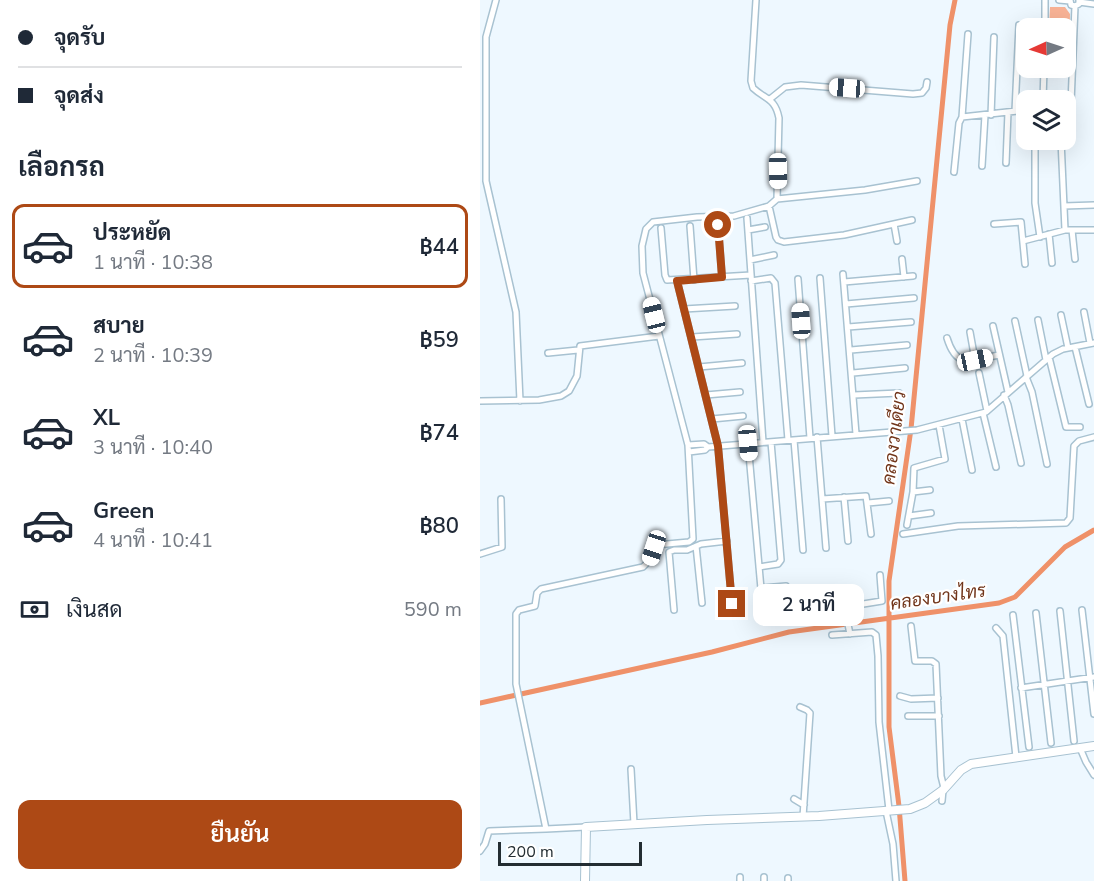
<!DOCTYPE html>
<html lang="th">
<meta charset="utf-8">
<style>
:root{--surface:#fff;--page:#f2f2f3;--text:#1f2937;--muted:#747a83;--line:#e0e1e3;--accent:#ad4915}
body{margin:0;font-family:"Nunito Sans",Sarabun,sans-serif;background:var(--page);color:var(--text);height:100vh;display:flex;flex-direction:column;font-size:22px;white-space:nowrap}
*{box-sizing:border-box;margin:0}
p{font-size:20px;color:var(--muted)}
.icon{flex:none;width:33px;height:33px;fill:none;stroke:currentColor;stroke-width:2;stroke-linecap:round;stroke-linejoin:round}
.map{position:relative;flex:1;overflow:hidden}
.drawer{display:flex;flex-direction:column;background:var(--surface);width:480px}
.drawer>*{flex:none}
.banner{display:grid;align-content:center;height:132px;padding:0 18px;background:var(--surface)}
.needle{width:39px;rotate:267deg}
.fabs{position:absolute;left:536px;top:18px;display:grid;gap:12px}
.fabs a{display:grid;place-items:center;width:60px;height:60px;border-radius:12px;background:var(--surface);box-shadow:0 6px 24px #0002;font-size:30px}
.scale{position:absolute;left:18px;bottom:15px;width:144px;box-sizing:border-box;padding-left:6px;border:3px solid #232d32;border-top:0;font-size:16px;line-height:21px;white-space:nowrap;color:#232d32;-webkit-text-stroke:4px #fff;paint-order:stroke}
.end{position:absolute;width:27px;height:27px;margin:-14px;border:8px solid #ad4915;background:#fff;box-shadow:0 0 0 3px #fff}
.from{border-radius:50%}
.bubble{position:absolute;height:42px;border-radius:12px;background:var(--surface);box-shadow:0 6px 24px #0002;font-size:20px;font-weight:600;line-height:42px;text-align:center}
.car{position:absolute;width:18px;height:36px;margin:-18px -9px;border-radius:8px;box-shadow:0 0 4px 2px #0007;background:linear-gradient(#fff 24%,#345 0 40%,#fff 0 76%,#345 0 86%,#fff 0)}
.banner b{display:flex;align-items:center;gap:21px;height:57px;font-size:22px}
.banner b+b{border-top:2px solid var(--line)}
.banner i{width:15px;height:15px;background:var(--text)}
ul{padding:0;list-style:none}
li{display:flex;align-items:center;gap:18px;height:84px;margin:0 12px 9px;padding:0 6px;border:3px solid transparent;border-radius:12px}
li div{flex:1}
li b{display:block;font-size:22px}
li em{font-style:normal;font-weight:600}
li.current{border-color:var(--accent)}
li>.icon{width:54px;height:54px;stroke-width:1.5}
h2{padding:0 18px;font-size:27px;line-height:72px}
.pay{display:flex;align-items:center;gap:15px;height:66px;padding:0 18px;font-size:22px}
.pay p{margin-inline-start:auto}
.action{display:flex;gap:12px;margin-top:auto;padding:12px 18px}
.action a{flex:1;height:69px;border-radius:12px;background:var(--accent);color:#fff;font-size:24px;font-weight:600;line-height:69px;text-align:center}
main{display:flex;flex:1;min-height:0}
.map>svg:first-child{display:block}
</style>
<main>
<section class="drawer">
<div class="banner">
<b><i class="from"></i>จุดรับ</b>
<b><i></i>จุดส่ง</b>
</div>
<h2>เลือกรถ</h2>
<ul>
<li class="current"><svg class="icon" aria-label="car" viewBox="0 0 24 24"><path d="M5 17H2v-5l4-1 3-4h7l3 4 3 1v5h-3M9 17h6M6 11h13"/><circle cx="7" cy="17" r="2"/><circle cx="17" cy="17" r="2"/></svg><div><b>ประหยัด</b><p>1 นาที · 10:38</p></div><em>฿44</em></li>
<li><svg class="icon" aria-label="car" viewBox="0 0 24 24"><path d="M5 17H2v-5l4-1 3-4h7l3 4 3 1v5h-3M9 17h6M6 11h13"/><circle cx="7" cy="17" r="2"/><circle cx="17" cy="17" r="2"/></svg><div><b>สบาย</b><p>2 นาที · 10:39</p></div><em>฿59</em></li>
<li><svg class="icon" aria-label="car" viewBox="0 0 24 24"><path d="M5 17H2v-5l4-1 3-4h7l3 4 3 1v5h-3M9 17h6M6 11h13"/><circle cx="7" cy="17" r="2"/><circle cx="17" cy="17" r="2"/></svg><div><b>XL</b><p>3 นาที · 10:40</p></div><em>฿74</em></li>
<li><svg class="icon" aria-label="car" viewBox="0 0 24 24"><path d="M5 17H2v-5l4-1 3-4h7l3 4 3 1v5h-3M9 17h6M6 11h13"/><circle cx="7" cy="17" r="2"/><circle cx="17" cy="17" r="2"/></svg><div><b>Green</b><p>4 นาที · 10:41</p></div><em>฿80</em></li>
</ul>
<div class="pay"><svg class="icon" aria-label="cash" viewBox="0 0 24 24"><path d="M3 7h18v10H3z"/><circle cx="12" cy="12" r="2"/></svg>เงินสด<p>590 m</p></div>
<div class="action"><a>ยืนยัน</a></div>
</section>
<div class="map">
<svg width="614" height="881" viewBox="0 0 614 881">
<rect width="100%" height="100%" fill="#eef8ff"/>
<path fill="#f9b396" d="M570 7H585L590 14 589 50 585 49V28H569Z"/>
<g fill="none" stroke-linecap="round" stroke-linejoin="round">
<path stroke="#ef9169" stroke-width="5" d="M0 703 232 652 309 632 519 603 535 597 585 547 614 530
M425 881 419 806 409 727V581L431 429 470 25 475 0"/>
<g stroke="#a8c2d1" stroke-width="8">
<path id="street" d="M16 0 6 37V181L36 312 40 401
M579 0 590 1
M590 0 591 5 595 6 599 4V0
M599 2 614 4
M565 28V0
M290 99 305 87 321 85 433 94 442 93 446 88 447 82
M563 100 564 68
M585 104 591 103 595 6
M535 111 539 25
M511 115 514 37
M482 117 546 110
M555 140V203L560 237
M581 140 585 230
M526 163 528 112
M502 166 505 115
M474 172 479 123 482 117 488 34
M297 199 385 190 437 181
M289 206 296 237 298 240 304 242 364 235 432 220
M584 206 614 205
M267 218 283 442
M414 224 417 241
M514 224 541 222 545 264
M238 225 242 277
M210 226 214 280
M181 228 185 275 187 280 271 275
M268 230 285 227
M592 230 595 259
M569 234 572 263
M543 241 585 230H614
M422 259 424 277
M270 260 294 255
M363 274 376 434
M340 278 352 436
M318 279 330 438
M197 281 238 446 252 604
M271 281 291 278 295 283 308 440
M364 282 433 276
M366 304 434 298
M204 309 255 306
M604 312 610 343
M581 315 588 348
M558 320 566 360
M535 321 547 376
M513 326 528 392
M368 327 431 322
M490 332 495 360
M212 337 257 334
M467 338C477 371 493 360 519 355
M595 347 609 404
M371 350 427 345
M68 353 98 350
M569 357 586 427H600
M219 367 262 363
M373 373 425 368
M499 373 507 411
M546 377 552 392 567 464
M226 395 260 392
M374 395 419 393
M524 395 528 405 541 463
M0 401 59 400 81 396 89 391 97 376 100 346 179 336
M503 413 516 467
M232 419 263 416
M482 419 492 470
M337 437 346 548
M314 440 323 550
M268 443 282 600
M208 445 224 444 228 447 437 430 506 412 573 354 583 349 614 343
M209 452 225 450 228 447
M433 492 450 490
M364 497 368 541
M342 499 386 496 391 534
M388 503 409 501
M429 516 451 513
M427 525 433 492 434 468 465 459 459 425
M423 534 478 526 586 523 590 518 594 446 599 441 614 437
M216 546 222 603
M0 554 22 547 21 499
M279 567 298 564 301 560 291 442
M281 588 306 586
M194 610 189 552 194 550H207L221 544 247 541
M602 610 614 714
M580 611 594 741
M556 613 571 743
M533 615 549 747
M431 626 435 661H452L456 664 461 776 464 788
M516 628 523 636 536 757
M370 634 365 610 377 605 402 601 400 575
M352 635 392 632 396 635 398 656 399 722 409 810
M541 688 614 677
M420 696 431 699 458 698
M320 707 327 710 330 713 323 817
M428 716H459
M600 748 606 762 614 775
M151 769 154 824
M314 799 324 805
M462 801 463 790
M406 811 413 844 416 881
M106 827 66 829 36 684V614L39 610 55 606 57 593 61 589 163 567 169 561 176 545 209 542 213 539 208 445 163 273 162 246 166 229 173 222 217 217 254 216 289 206 297 199 299 118C295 98 286 100 273 88L271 81 276 0
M0 851 5 844 9 831 66 829
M260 877V881
M284 877V881
M308 878V881"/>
</g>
<g stroke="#a8c2d1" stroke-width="10">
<path id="secondary" d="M105 881 106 827 227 820 339 816 430 809 445 803 463 790 481 770 491 764 614 746"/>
</g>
<use href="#street" stroke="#fff" stroke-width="5"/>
<use href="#secondary" stroke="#fff" stroke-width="8"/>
</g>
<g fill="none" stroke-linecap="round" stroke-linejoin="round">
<path stroke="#ad4915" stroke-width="8" d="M238 225 242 277 197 281 238 446 252 604"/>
</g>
<g text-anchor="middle" stroke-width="4.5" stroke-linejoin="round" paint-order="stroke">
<g font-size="18" font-style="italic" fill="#71351a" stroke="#fff">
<text transform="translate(414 438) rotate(-83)" y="6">คลองวาเดียว</text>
<text transform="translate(458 597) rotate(-8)" y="6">คลองบางไทร</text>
</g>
</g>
</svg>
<div class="fabs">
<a><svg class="needle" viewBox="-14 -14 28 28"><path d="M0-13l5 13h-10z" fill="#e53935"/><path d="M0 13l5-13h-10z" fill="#747a83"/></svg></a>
<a><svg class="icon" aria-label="layers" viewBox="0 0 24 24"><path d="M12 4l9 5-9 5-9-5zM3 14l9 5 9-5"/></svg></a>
</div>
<div class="scale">200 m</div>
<i class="end from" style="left:238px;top:225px"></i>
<i class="end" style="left:252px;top:604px"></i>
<div class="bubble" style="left:273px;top:584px;width:111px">2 นาที</div>
<i class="car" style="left:367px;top:88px;rotate:274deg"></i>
<i class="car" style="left:298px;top:171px;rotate:179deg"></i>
<i class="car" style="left:174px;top:315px;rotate:346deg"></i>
<i class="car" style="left:321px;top:321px;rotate:356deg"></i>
<i class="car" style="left:495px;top:360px;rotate:78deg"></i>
<i class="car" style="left:268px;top:443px;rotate:175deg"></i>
<i class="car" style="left:174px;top:548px;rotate:198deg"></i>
</div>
</main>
